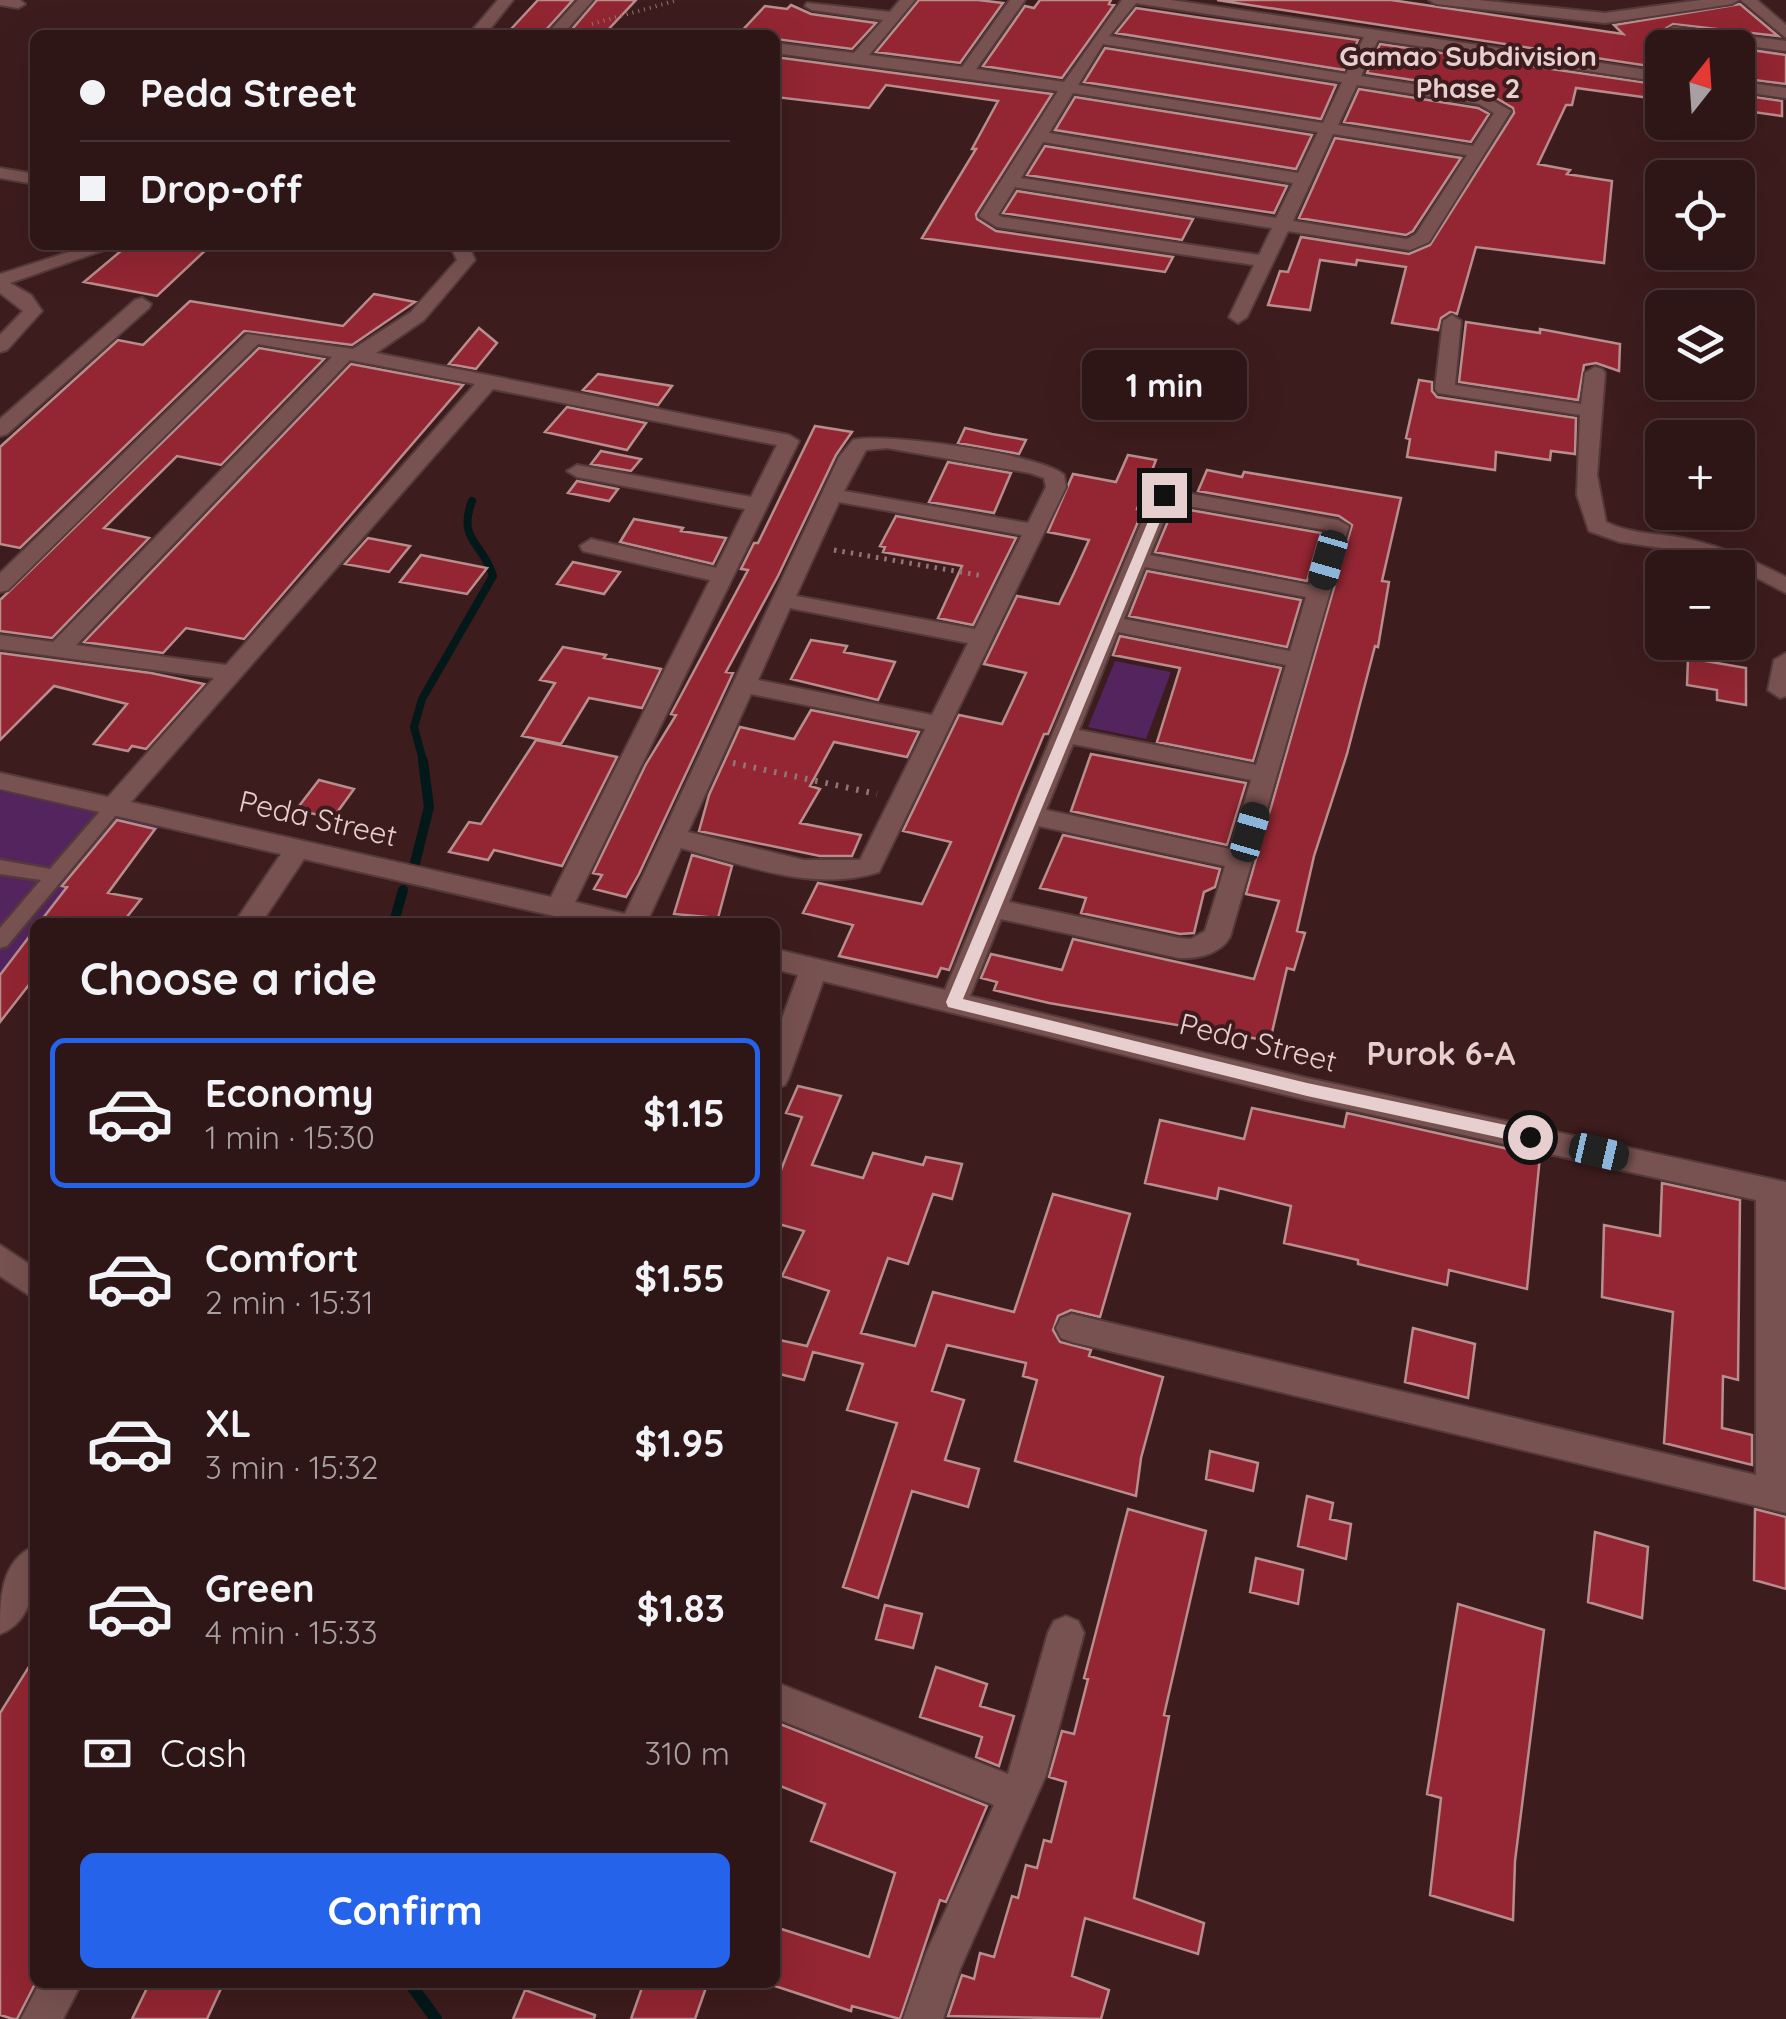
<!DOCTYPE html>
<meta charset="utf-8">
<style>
:root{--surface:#2e1516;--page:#361e1f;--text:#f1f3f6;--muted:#a79fa1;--line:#493435;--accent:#2563eb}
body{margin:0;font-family:Quicksand,sans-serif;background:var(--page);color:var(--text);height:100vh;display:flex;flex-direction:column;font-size:38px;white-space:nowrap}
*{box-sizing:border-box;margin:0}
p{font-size:32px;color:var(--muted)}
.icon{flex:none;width:55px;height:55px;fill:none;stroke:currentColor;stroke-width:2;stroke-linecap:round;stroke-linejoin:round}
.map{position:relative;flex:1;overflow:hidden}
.sheet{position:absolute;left:30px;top:918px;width:750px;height:1070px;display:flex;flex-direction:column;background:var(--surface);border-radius:15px;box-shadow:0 10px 40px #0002,0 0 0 2px var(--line)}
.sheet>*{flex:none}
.banner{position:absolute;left:30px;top:30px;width:750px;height:220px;border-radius:15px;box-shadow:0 10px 40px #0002,0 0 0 2px var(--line);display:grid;align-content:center;height:220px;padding:0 50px;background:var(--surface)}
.needle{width:65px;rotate:17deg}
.fabs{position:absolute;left:1645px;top:30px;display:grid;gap:20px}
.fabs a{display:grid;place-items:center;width:110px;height:110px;border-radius:15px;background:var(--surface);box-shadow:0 10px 40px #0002,0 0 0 2px var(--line);font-size:50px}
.end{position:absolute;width:45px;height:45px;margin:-22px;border:12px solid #e6cfce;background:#111;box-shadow:0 0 0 5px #111}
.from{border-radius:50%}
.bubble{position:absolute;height:70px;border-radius:15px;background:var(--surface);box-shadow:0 10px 40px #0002,0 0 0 2px var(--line);font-size:32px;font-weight:800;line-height:70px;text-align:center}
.car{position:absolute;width:30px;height:60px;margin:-30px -15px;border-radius:12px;box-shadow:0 0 8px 2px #0007;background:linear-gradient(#222 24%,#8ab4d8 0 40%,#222 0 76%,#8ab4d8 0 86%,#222 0)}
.banner b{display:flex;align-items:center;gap:35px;height:95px;font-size:38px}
.banner b+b{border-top:2px solid var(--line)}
.banner i{width:25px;height:25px;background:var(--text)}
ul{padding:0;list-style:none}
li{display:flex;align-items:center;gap:30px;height:150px;margin:0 20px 15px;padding:0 30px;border:5px solid transparent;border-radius:15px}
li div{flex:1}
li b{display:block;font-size:38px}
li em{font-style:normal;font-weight:800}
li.selected{border-color:var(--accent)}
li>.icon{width:90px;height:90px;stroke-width:1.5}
h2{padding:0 50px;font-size:45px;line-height:120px}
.pay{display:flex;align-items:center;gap:25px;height:110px;padding:0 50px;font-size:38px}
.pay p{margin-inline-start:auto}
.button{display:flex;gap:20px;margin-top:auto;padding:20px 50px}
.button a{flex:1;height:115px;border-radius:15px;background:var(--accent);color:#fff;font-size:40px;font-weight:800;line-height:115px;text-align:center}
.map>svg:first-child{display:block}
</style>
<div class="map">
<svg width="1786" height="2019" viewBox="0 0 1786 2019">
<rect width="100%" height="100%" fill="#3d1c1d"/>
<path fill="#54245f" d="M1115 661 1171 672 1146 739 1088 727Z
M0 789 163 822 80 922H35V977L0 1019Z"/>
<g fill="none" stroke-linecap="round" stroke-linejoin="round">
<path stroke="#021819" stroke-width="8" d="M424 764 414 727 422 699 493 576C483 542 457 541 472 501"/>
<path stroke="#021819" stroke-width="10" d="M415 863 429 807 423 761
M394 922 403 890"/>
<path stroke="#021819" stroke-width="12" d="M409 1982 436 2019"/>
</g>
<path fill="#932632" stroke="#b88e8d" stroke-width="2.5" d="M538 0H573L544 32 512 28Z
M597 0H636L605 33 568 34Z
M919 0H978L1003 3 960 63 876 52Z
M1040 0H1111L1109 4 1114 5 1062 78 983 66 1025 6 1034 8Z
M1217 0H1391L1623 34 1614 25 1740 4 1778 36 1673 24 1665 29 1668 39 1733 48H1662V68Z
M791 5 811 14 876 23 852 49 775 39V35H738L765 6 787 9Z
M1136 8 1202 18 1358 40 1344 70 1116 33Z
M1380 44 1662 85V97L1657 99 1576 88 1572 105H1566L1538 164 1570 170 1567 174 1612 181 1604 263 1476 247 1457 314 1450 312 1441 318 1438 330 1392 323 1406 267 1357 260 1356 265 1320 260 1310 310 1268 305 1280 271 1288 272 1301 237 1409 254 1430 245 1514 113 1513 108 1484 91 1367 73Z
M1105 48 1336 85 1321 119 1084 82Z
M1738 48 1786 55V84L1738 78Z
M775 57 1052 94 976 214 977 219 996 231 1173 257 1165 272 922 238 976 149H972L998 101 886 85 869 108 775 97Z
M1359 89 1478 108 1489 114 1471 142 1344 122Z
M1748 96 1782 101V116L1746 111Z
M1075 97 1312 135 1296 169 1055 130Z
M1335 138 1461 158 1413 231 1406 235 1299 218Z
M1045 146 1287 186 1274 213 1027 175Z
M1017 191 1193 219 1182 240 1003 213Z
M128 245H211L157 296 84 282Z
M374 294 415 302 352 345 244 331 20 548 0 544V447L118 340 143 345 190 301 343 326Z
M1466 322 1540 333V329L1620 344 1619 371 1596 363 1584 365 1578 400 1459 382Z
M479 328 497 343 476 369 449 364Z
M259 348 324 359 221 465 177 456 104 528 149 538 52 638 0 631V600Z
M351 364 463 385 244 639 186 628 163 653 84 642Z
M598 374 672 386 658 405 583 390Z
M1419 380 1432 382V391L1437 397 1576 418 1575 454 1551 451 1550 460 1496 452 1495 470 1407 457 1410 439 1406 438Z
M567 407 646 423 627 450 545 432Z
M815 426 852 432 836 455 778 576 726 672 733 673 639 874 626 897 594 889 602 875 593 873 646 764 676 715 671 714 748 570 741 569 754 543H758Z
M965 428 992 434 1026 440 1019 454 958 443Z
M601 451 641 459 631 471 591 464Z
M1128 455 1156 460 1137 509 1143 510 1048 734H1044L1019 794 949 970 941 968 937 977 839 956 853 925 803 913 818 883 922 904 951 842 903 831 959 715 1002 724 1026 673 984 664 1017 596 1059 604 1074 573 1089 540 1048 532 1073 474 1116 482Z
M948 462 1011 473 994 513 929 502Z
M1207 470 1242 477 1244 472 1401 498 1382 581 1389 582 1378 647 1375 646 1347 754 1314 856 1297 931 1305 933 1294 970 1287 968 1270 1041 1049 1003 994 990 997 982 981 978 991 954 1062 970 1073 939 1254 979 1279 901 1246 894 1352 525 1339 516 1198 491Z
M577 481 618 489 609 501 568 493Z
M1190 510 1321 533 1307 581 1155 552 1171 514 1187 517Z
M896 516 1016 538 973 625 938 618 962 566 883 552 885 547 880 546Z
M634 519 683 528 681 531 726 538 713 564 620 542Z
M368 538 410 546 389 572 345 564Z
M421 555 487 568 467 594 400 582Z
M573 562 620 572 604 594 557 584Z
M1147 571 1301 600 1287 647 1129 616Z
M1120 636 1281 668 1253 761 1157 742 1180 668 1113 655Z
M811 640 847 646 844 652 895 662 878 700 791 679Z
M563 647 606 655 604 658 661 669 642 708 589 698 561 744 522 736 555 683 540 680Z
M0 653 151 673 204 684 146 749 132 746 128 751 94 744 127 704 54 686 0 740Z
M1688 658 1746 668V705L1717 700V690L1687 685Z
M811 710 919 732 907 757 834 742 810 786 820 789 800 823 861 835 852 856H820L699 831 709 795 740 727 794 739Z
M536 740 617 757 562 866 494 850 488 860 449 852 469 822 481 824Z
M1091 754 1246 783 1227 845 1071 811Z
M319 780 354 789 333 818 296 810Z
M117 820 155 829 108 893 141 899 123 922H40L67 887 62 886Z
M1063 835 1220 869 1215 887 1204 892 1194 933 1180 934 1081 913 1086 898 1040 888Z
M692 855 732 866 718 918 674 914Z
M35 929V977L0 1022V975Z
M798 1086 841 1096 812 1165 863 1178 873 1153 923 1165 926 1157 962 1164 952 1199 933 1194 908 1264 888 1258 861 1333 915 1346 933 1292 1014 1312 1053 1194 1130 1214 1100 1317 1071 1310 1058 1316 1053 1330 1060 1342 1091 1350 1089 1356 1163 1377 1141 1458 1136 1496 1015 1461 1037 1380 1023 1376 1026 1363 947 1345 932 1391 964 1400 945 1460 979 1469 968 1507 912 1491 878 1598 843 1587 897 1423 847 1410 863 1364 813 1352 804 1380 775 1373V1339L807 1346 829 1291 782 1276 804 1231 775 1223V1185L802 1117 786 1113Z
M1252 1108 1344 1127 1347 1113 1540 1156 1527 1289 1449 1270 1447 1285 1358 1264V1260L1284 1243 1291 1206 1219 1188 1217 1199 1145 1183 1160 1120 1244 1139Z
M1662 1183 1740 1200 1738 1380 1723 1376 1722 1428 1752 1435V1465L1664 1443 1673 1312 1602 1297 1604 1225 1660 1236Z
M1413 1328 1475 1344 1468 1398 1405 1382Z
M1210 1451 1258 1463 1253 1491 1206 1479Z
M1307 1496 1333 1503 1330 1519 1351 1524 1346 1559 1298 1546Z
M1128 1509 1206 1531 1164 1715 1169 1716 1134 1898 1204 1923 1198 1954 1085 1918 1072 1976 1109 1990 1101 2019 948 2016 962 1975 974 1979 980 1953 994 1957 1012 1896 1018 1898 1026 1865 1037 1868 1044 1840 1051 1842 1066 1782 1049 1777 1062 1731 1074 1734 1088 1679 1084 1678Z
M1755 1509 1786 1517V1589L1754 1580Z
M1595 1532 1648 1547 1642 1618 1588 1602Z
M1256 1558 1303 1570 1298 1604 1250 1592Z
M1458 1604 1544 1630 1515 1861 1513 1920 1430 1895 1441 1798 1427 1794Z
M885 1605 922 1614 913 1648 876 1639Z
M35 1657 36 1982 17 2019H13L0 2015V1713Z
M936 1667 987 1684 980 1706 1014 1716 999 1766 976 1757 982 1737 920 1717Z
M775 1722 987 1806 946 1902 940 1900 900 2019 852 2006 851 2011 775 1986V1927L869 1957 895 1873 811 1841 825 1804 775 1784Z
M150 1982H224L207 2019H132Z
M644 1982H708L695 2019H631Z
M525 1990 595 2015 594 2019H513Z"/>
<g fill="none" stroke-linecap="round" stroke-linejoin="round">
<g stroke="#553a3b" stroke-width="5">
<path id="service" d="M115 799 121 801 124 805 121 809 7 946 0 948V928L41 880 0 874V860L50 869 109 801Z"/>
</g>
<g stroke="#553a3b" stroke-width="4">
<path id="minor" d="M0 0H20L25 4 18 8 0 5Z
M498 0H513L490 29 491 35H475L474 28Z
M578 0H593L562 35H546Z
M900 0H915L869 55 962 67 1010 0H1025L976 69 1064 82 1122 0H1171L1662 72V82L1378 40 1361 76 1483 95 1511 111 1429 242 1410 250 1288 231 1247 317 1238 323 1229 317 1254 265 997 227 979 216 1058 91 775 53V43L854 53 883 20 812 10 805 6 807 3 890 12ZM1136 3 1141 4 1364 37 1346 74 1109 36ZM1103 44 1342 82 1323 123 1078 85ZM1357 85 1479 104 1494 113 1473 146 1338 125ZM1073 93 1318 132 1298 173 1049 133ZM1333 134 1467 155 1416 234 1407 239 1293 221ZM1043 142 1293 183 1276 218 1021 178ZM1015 187 1272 228 1259 255 1002 217 998 215Z
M1429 0H1478L1605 13 1701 0H1739L1732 4 1605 23 1436 4Z
M1741 0H1757L1786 25V38Z
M1674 27 1786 41V51L1669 35V29Z
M1738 81 1786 88V98L1738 91Z
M0 168 35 174V184L0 178Z
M91 245H118L10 283 31 295 42 311 7 350 0 352V335L23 311 0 293V274Z
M450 245H468L475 260 424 320 376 353 789 435 799 441 575 902 625 914 839 457 853 440C883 432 1045 455 1064 475L1066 487 879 872C814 893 744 865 681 848L647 922H581L304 859 262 922H235L281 854 0 789V773L108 797 214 678 0 649V635L53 642 332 357 258 344 8 590 0 592V573L247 334 353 349 411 312 457 260ZM350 360 475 384 226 665 76 645ZM493 389 777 445 751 497 577 465 567 471 577 477 745 509 716 568 591 539 580 546 583 551 710 580 551 897 131 802ZM887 448 1030 473 1044 478 1046 487 1028 523 844 491 866 450ZM839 502 1022 535 975 629 796 596ZM790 608 968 643 932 715 758 680ZM751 694 925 729 860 860H804L688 832Z
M142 298 151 304 149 308 7 434 0 436V419L135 300Z
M1452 315 1461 321 1455 385 1581 404 1585 373 1595 367 1602 369 1605 373 1597 475 1606 522C1630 534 1656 533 1683 538 1719 545 1753 560 1786 577V593L1738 568 1683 551 1620 542 1589 531 1577 495 1580 415 1438 393 1435 389 1443 321Z
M1164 489 1338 520 1349 526 1230 937C1220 954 1198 959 1179 958L1001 919 970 996 1307 1078 1786 1182V1513L1072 1342 1061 1338 1056 1328 1061 1318 1072 1314 1756 1475V1200L1307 1100 823 981 789 1077 785 1085 775 1088V1038L798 975 775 969V949L945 990 1153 495ZM1171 503 1326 530 1310 585 1150 555ZM1145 567 1306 597 1290 651 1124 619ZM1118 632 1286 665 1256 765 1079 730ZM1073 744 1251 780 1230 849 1046 810ZM1039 826 1225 866 1205 931 1191 939 1179 938 1009 902Z
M1786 653V696L1780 698 1768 690 1774 660Z
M0 1245 35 1268V1299L0 1276Z
M35 1546C35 1578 36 1620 0 1634 0 1601 0 1560 35 1546Z
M1066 1616 1078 1621 1084 1633 1046 1775 960 1969 943 2019H903L927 1951 994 1805 775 1718V1682L1008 1774 1048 1633 1054 1621Z
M40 1982H82L63 2019H21Z"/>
</g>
<path stroke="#927676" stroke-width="4" stroke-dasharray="1 5" stroke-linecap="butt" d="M592 24 678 0"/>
<path stroke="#927676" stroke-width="5" stroke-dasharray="2.5 6" stroke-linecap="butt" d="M834 550 984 576"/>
<path stroke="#927676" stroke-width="6" stroke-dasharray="2.5 8" stroke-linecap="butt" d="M733 763 877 794"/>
<use href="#service" fill="#785251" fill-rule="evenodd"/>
<use href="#minor" fill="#785251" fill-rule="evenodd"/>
</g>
<path fill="#e6cfce" d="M1160 493 1171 495 963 999 1307 1083 1530 1130 1536 1132V1142L1530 1144 1307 1096 948 1007 946 1002Z"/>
<g text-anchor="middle" stroke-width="8" stroke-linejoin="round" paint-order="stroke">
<g font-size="28" font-weight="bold" fill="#e6cfce" stroke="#3d1c1d">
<text x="1468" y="66">Gamao Subdivision<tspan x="1468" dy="32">Phase 2</tspan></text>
</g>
<g font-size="30" fill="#e6cfce" stroke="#3d1c1d">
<text transform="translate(318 819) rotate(13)" y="10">Peda Street</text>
<text transform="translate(1258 1043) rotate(14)" y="10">Peda Street</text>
</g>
<g font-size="32" font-weight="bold" fill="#e6cfce" stroke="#3d1c1d">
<text x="1441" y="1065">Purok 6-A</text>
</g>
</g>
</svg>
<div class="fabs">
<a><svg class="needle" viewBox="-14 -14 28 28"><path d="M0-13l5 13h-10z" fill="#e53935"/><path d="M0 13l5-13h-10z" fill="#a79fa1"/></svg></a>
<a><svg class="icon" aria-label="locate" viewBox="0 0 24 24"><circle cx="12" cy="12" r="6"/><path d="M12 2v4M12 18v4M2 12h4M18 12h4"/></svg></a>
<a><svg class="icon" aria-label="layers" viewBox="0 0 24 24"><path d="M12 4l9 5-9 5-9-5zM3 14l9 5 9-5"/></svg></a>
<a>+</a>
<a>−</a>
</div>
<i class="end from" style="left:1530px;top:1137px"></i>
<i class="end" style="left:1164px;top:495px"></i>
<div class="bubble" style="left:1082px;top:350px;width:165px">1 min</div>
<i class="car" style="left:1328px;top:560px;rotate:196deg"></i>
<i class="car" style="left:1250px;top:832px;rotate:16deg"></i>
<i class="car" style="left:1599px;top:1152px;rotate:103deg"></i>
<div class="banner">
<b><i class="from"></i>Peda Street</b>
<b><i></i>Drop-off</b>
</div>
<section class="sheet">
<h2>Choose a ride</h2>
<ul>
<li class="selected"><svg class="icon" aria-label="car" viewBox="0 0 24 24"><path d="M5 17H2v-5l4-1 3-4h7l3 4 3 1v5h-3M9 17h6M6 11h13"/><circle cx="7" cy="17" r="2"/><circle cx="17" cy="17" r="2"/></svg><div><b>Economy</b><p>1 min · 15:30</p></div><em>$1.15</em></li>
<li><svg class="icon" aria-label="car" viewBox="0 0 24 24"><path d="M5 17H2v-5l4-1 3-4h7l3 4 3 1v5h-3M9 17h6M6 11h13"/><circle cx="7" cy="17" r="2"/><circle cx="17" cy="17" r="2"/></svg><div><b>Comfort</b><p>2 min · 15:31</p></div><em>$1.55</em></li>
<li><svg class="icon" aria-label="car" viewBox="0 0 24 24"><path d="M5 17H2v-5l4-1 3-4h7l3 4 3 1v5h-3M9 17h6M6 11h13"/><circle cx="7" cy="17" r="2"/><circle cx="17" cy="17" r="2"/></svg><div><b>XL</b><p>3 min · 15:32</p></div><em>$1.95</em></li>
<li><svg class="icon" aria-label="car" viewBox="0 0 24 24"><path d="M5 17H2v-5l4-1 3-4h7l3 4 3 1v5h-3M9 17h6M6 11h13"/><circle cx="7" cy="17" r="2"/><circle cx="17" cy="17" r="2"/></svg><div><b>Green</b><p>4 min · 15:33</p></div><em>$1.83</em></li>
</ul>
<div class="pay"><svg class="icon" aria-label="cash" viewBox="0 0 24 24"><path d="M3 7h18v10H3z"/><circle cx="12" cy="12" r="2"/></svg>Cash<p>310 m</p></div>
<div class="button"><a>Confirm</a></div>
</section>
</div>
